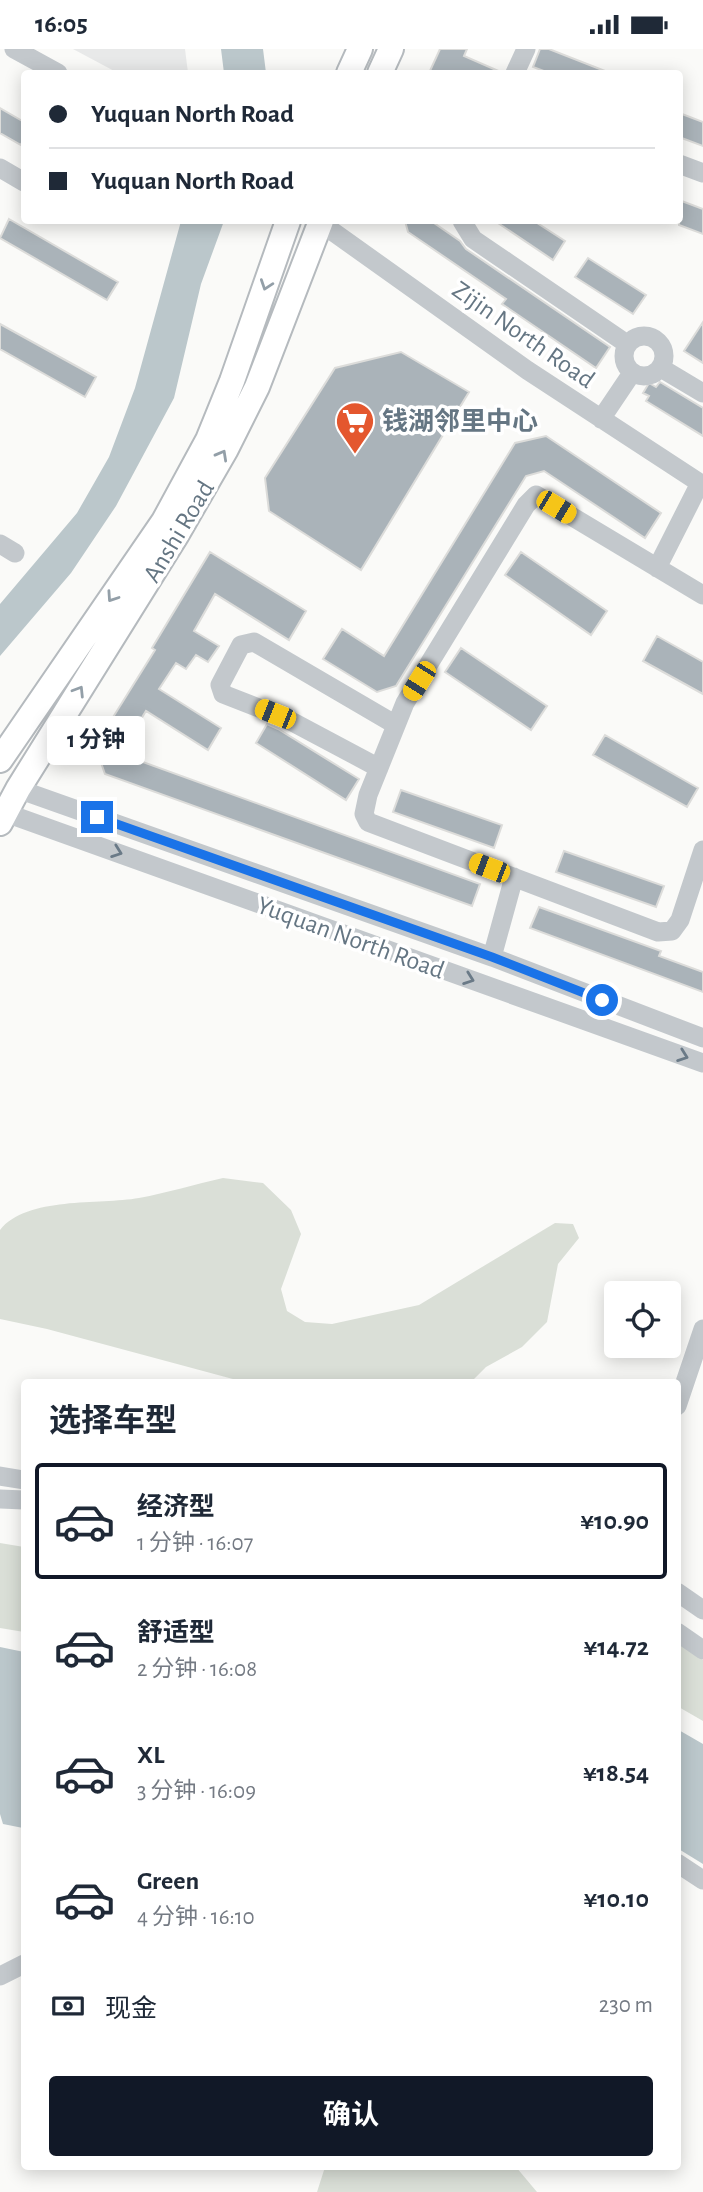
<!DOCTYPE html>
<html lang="zh">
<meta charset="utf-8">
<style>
:root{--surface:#fff;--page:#f2f2f3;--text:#1f2937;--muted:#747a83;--line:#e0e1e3;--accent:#111827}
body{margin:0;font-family:"Alegreya Sans","Noto Sans SC",sans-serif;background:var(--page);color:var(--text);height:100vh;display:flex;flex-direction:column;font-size:26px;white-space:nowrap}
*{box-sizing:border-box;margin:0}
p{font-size:23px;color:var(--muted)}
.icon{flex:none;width:38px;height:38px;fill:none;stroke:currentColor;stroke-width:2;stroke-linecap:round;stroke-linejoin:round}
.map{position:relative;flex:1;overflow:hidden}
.details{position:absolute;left:21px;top:1330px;width:660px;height:791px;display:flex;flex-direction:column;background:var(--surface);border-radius:7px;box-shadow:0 4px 18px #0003}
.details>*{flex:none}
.top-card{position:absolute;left:21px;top:21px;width:662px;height:154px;border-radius:7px;box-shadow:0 4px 18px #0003;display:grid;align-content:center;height:154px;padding:0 28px;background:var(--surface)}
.fabs{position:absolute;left:604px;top:1232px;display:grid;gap:14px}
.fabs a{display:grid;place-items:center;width:77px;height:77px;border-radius:7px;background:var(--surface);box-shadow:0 4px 18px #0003;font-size:35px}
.end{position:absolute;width:32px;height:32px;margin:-16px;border:9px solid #1a73e8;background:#fff;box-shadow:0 0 0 4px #fff}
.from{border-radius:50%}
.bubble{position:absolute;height:49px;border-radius:7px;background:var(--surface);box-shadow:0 4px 18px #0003;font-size:23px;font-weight:700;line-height:49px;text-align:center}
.car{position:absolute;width:21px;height:42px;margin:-21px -10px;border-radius:9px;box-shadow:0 0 5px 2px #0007;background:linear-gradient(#f5c518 24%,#345 0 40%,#f5c518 0 76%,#345 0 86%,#f5c518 0)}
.top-card b{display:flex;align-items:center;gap:24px;height:66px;font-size:26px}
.top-card b+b{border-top:2px solid var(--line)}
.top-card i{width:18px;height:18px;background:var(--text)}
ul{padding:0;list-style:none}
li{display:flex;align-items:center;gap:21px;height:116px;margin:0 14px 10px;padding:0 14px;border:4px solid transparent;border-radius:7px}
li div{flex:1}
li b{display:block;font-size:26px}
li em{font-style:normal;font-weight:700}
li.active{border-color:var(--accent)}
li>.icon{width:63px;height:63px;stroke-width:1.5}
h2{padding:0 28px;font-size:32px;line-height:84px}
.pay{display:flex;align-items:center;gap:18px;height:77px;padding:0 28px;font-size:26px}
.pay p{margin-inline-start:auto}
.cta{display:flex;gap:14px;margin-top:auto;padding:14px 28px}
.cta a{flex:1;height:80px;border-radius:7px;background:var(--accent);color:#fff;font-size:28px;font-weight:700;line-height:80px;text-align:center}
.status{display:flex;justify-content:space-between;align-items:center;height:49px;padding:0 35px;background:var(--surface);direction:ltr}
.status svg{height:19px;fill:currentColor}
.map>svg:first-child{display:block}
</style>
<div class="status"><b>16:05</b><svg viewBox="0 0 49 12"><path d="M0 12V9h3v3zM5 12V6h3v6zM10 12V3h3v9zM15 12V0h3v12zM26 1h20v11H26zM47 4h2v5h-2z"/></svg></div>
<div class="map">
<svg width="703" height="2143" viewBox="0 0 703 2143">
<rect width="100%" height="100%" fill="#fafaf8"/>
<path fill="#e8e9e9" d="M73 0H185L188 24H118Z"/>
<path fill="#dadfd7" d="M223 1129 263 1134 291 1161 301 1185 281 1240 287 1262 305 1273 332 1275 419 1256 555 1174 573 1175 579 1189 558 1215 547 1273 522 1298 486 1318 471 1333H244L47 1280 0 1270V1181C27 1147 99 1156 139 1149 167 1144 195 1135 223 1129Z
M0 1494 24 1498V1583L0 1579Z
M677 1592 703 1611V1672L677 1657Z
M325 2118H516L537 2143H317Z"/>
<path fill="#bbc7cb" d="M221 0H263L266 24H224Z
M181 172H224L201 235 174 349 116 457 71 524 0 607V555L77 464 109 408 135 339Z
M0 1598 24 1603V1782L23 1779 3 1775 0 1765Z
M677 1680 703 1695V1815L677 1799Z"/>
<path fill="#aab3b9" stroke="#dcdcda" stroke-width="2" d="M440 0H467L464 7 503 24H429Z
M540 0H549L610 24H549L533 18Z
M0 59 24 73V89L21 96 0 84Z
M682 65 703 73V97L679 88V73Z
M679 151 703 160V185L679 176Z
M9 170 118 233 107 251 0 189Z
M405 172H431L460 192 466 200 610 298 596 319 502 255 506 250 408 183Z
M495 172H534L565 192 553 211Z
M588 209 646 246 633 265 575 228Z
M703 273V314L684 302Z
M0 275 96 328 85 348 0 300Z
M401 303 469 343 361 521 269 462 265 429 335 319Z
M660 333 703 359V387L646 352 649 347 643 344 649 334 656 338Z
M546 387 661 464 645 489 544 422 526 427 396 637 377 643 323 610 342 580 384 607 515 394Z
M210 503 306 562 289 591 215 545 194 582 219 597 208 613 196 606 186 620 176 614 159 640 221 679 208 701 146 662 125 696 129 708 480 835 472 857 105 725 95 697 155 601 152 599Z
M521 503 607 562 591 586 505 526Z
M657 587 703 613V645L643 612Z
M461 599 547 657 531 681 445 623Z
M267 675 278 680 359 730 346 751 256 694Z
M605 686 698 739 687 758 593 706Z
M401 741 502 776 494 799 393 763Z
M564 802 664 837 656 858 556 823Z
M539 858 661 902 659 907 703 923V943L530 879Z"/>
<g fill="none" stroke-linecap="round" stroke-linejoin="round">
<g stroke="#b5babe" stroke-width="28">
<path id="major" d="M349 24 360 0
M380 24 391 0
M0 711 164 472 208 391 232 332 288 172
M0 774 18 740 177 485 226 400 257 338 321 172"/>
</g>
<path stroke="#c3c8cc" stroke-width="19" d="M14 0 58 24
M515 24 526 0
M679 115 703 124
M0 119 24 133
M318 172 527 321 703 436
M462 172 473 190 627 295
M624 307a20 20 0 1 1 40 0a20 20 0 1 1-40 0Z
M661 319 703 344
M601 370 632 324
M0 495 15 504
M657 519 700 434
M703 546 536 446 526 456 405 654 368 746 364 765 368 773 658 883 672 882 680 871 703 801
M379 719 287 670 223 645 220 636 241 596 254 593 396 676
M18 740 492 908 703 989
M6 764 703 1014
M492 908 514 828
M677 1357 703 1280
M0 1427 24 1431
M0 1450 24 1451
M677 1543 703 1561
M677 1583 703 1601
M677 1814 703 1831
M0 1927 24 1915"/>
<use href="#major" stroke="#fff" stroke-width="24"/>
</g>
<defs><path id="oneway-chevron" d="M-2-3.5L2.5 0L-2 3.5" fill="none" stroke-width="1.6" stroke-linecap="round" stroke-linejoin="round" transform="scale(1.75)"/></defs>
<g stroke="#939fa8">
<use href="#oneway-chevron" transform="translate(266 236) rotate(109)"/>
<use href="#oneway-chevron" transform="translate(222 406) rotate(-61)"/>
<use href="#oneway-chevron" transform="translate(112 548) rotate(124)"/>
<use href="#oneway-chevron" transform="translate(79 642) rotate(-58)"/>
</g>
<g stroke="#6a7a87">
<use href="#oneway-chevron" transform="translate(117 803) rotate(20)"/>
<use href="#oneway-chevron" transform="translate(469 930) rotate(20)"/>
<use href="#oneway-chevron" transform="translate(683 1007) rotate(20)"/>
</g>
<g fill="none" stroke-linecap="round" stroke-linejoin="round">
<path stroke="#1a73e8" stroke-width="9" d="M97 768 492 908 602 951"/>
</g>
<defs>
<g id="supermarket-pin" transform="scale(2.0125)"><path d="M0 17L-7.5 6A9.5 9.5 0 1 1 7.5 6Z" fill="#e4572e" stroke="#fff"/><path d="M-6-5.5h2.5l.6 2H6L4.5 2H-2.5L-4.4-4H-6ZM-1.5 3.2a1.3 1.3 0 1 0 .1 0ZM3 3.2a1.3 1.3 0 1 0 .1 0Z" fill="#fff"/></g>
</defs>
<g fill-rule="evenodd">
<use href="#supermarket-pin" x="355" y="372"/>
</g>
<g text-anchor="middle" stroke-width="7" stroke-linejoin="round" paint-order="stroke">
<g font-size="26" fill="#657683" stroke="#fff">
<text transform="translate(524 285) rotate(35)" y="9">Zijin North Road</text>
<text transform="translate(178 482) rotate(-59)" y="9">Anshi Road</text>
<text transform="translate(351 888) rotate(20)" y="9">Yuquan North Road</text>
</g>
<g font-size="26" font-weight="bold" fill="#657683" stroke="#fff" text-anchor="start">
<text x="382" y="381">钱湖邻里中心</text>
</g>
</g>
</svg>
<div class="fabs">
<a><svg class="icon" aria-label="locate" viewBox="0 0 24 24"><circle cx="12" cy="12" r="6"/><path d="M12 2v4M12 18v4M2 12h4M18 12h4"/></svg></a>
</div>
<i class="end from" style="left:602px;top:951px"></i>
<i class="end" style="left:97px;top:768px"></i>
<div class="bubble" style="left:47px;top:667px;width:98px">1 分钟</div>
<i class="car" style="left:556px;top:458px;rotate:121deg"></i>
<i class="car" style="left:419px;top:632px;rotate:212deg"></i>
<i class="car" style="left:275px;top:665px;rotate:292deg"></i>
<i class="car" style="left:489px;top:819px;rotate:291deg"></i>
<div class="top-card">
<b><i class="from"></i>Yuquan North Road</b>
<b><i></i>Yuquan North Road</b>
</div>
<section class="details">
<h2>选择车型</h2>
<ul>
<li class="active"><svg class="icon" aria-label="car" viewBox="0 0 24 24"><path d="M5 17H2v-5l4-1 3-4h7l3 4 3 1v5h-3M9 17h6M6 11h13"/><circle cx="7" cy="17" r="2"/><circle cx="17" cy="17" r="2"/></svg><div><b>经济型</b><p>1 分钟 · 16:07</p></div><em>¥10.90</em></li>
<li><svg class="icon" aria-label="car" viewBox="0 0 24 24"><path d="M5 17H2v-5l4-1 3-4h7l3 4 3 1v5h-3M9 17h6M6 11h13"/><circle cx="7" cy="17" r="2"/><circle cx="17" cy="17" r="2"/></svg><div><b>舒适型</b><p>2 分钟 · 16:08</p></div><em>¥14.72</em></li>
<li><svg class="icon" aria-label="car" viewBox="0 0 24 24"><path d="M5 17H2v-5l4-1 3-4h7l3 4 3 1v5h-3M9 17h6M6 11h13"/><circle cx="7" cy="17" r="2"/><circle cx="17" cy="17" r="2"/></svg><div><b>XL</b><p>3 分钟 · 16:09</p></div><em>¥18.54</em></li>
<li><svg class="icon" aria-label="car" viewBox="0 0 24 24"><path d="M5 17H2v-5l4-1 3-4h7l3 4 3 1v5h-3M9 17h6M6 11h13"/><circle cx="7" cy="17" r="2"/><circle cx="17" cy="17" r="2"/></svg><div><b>Green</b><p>4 分钟 · 16:10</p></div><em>¥10.10</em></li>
</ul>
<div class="pay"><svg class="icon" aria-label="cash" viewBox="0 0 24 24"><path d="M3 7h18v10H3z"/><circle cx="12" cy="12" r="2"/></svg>现金<p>230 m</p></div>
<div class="cta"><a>确认</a></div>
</section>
</div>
